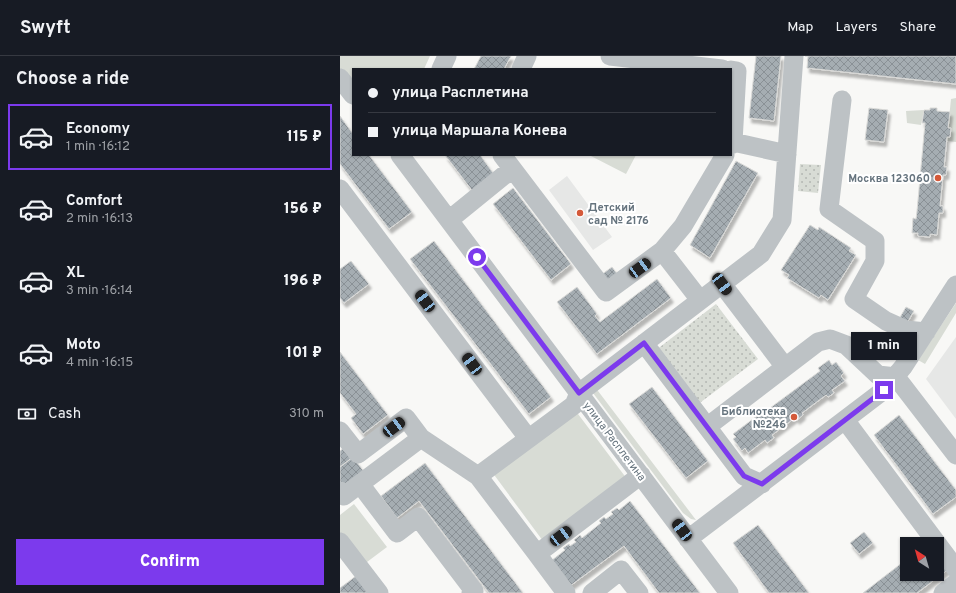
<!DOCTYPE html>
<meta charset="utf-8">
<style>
:root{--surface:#171b24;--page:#242831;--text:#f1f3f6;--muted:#9ea1a6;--line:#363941;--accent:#7c3aed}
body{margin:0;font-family:Overpass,sans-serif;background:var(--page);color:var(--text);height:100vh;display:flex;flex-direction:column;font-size:15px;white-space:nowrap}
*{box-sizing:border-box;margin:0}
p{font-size:13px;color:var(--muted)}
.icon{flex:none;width:22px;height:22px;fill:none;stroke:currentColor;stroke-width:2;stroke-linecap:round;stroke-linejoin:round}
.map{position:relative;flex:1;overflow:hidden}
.details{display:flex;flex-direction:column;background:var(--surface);width:340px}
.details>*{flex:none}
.guide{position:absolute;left:12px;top:12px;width:380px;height:88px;border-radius:0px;box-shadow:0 1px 3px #0004;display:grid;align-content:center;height:88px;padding:0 16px;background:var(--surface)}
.needle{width:26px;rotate:323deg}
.tools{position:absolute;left:560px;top:481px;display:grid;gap:8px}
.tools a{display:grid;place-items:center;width:44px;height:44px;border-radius:0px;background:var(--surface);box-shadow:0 1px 3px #0004;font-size:20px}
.end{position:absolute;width:18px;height:18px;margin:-9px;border:5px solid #7c3aed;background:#fff;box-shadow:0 0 0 2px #fff}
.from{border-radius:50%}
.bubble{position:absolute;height:28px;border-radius:0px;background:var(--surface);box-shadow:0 1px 3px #0004;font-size:13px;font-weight:800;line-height:28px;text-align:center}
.car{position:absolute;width:12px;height:24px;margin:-12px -6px;border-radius:5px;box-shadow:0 0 3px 1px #0007;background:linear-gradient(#222 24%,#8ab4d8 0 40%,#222 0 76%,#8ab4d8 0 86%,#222 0)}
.guide b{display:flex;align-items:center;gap:14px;height:38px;font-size:15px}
.guide b+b{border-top:1px solid var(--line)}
.guide i{width:10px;height:10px;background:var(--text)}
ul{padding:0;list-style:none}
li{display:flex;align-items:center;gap:12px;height:66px;margin:0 8px 6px;padding:0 8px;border:2px solid transparent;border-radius:0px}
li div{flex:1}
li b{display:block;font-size:15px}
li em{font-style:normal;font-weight:800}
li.selected{border-color:var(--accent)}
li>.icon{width:36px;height:36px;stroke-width:1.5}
h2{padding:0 16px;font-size:18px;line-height:48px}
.pay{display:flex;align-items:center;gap:10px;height:44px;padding:0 16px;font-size:15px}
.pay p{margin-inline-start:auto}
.action{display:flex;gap:8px;margin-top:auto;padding:8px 16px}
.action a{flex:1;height:46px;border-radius:0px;background:var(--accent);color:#fff;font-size:16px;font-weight:800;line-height:46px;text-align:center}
header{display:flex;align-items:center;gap:24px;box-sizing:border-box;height:56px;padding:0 20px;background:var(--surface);border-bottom:1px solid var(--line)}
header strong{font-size:19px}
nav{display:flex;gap:22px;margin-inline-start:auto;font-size:14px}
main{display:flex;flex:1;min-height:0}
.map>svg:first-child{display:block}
</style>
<header>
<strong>Swyft</strong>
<nav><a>Map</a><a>Layers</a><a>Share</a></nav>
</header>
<main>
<section class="details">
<h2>Choose a ride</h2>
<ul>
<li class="selected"><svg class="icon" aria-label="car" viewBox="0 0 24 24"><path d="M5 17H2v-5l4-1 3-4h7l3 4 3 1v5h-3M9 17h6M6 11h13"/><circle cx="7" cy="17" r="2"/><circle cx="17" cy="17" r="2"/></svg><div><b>Economy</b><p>1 min · 16:12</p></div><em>115 ₽</em></li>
<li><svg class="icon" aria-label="car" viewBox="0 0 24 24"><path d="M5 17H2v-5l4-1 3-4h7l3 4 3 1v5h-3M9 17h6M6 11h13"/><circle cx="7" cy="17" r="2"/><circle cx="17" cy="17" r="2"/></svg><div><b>Comfort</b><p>2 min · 16:13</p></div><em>156 ₽</em></li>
<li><svg class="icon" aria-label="car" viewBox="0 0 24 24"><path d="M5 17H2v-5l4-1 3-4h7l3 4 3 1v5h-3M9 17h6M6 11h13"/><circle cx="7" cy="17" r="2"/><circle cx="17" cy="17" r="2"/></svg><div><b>XL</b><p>3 min · 16:14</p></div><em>196 ₽</em></li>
<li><svg class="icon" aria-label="car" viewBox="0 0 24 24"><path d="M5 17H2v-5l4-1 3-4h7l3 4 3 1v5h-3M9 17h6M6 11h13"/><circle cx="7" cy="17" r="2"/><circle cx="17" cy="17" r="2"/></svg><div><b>Moto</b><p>4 min · 16:15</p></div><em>101 ₽</em></li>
</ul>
<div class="pay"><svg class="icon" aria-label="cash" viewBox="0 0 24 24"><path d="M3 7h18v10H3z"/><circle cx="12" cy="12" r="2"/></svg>Cash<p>310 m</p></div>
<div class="action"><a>Confirm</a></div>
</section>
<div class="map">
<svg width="616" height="537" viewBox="0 0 616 537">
<defs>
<pattern id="park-dots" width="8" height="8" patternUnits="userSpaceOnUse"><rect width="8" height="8" fill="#d8dcd5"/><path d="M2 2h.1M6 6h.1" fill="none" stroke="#b3b7b2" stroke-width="1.8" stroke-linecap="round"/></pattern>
<pattern id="building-cross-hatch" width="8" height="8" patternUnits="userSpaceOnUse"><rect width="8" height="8" fill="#a5adb2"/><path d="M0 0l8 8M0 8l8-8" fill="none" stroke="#8a9196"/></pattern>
<filter id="shadow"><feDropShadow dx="2.5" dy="4.5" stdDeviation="1" flood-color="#0004"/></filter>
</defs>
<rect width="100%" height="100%" fill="#f8f8f6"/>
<path fill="#e6e7e6" d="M227 120 272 181 253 194 209 134Z
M616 281V363L586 323Z"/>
<path fill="#d8dcd5" d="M0 0H90L84 13H13V30L0 13Z
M616 42V86L607 85V81H610L611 73 608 72 611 43Z
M584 54 581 69 567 67 566 55Z
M249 99H296L286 118Z
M616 247V257L585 308 578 304Z
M255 331 356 464 351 463 343 457 253 337Z
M235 354 287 423 203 485 152 416Z
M14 448 47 491 23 509 0 478V459Z"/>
<path fill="url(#park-dots)" d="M460 108 481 109 478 137 458 135Z
M376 248 418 303 357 349 316 294Z"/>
<path fill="url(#building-cross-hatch)" stroke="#dadad8" filter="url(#shadow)" d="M141 0H171L164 13H134Z
M416 0H441L434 65 409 62Z
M465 0H616V28L467 12 468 0Z
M529 52 548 54 544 86 525 84Z
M590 52H597V55L610 56 608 72H611L610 81H607L604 111H607L606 119H603L600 150H603V157H599L597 179 590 178V181L578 180V177H572L573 162 576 163 577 155 585 67H582L584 54H590Z
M0 60 13 78V99H29L72 156 49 173 0 108Z
M105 99H140L156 121 134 137Z
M396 105 418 117 370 202 350 189Z
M173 132 231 208 211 224 153 148Z
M470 169 478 174 479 171 511 192 509 195 516 199 488 244 481 239 479 242 447 222 449 219 441 214Z
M94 185 211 341 189 358 70 203Z
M11 205 29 228 4 247 0 242V213Z
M272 211 278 219 267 227 261 219Z
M317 223 331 242 257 298 217 246 237 231 257 258 255 260 260 266Z
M566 251 574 255 567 267 559 263Z
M0 296 48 359 23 378 11 362 16 358 0 337Z
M489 304 492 309 496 306 504 317 501 320 505 325 492 334 494 337 488 341 486 339 462 357 463 359 457 364 456 361 432 379 434 382 427 387 425 384 408 397 405 392 402 395 393 383 396 381 393 378 417 360 418 361 480 315 478 312Z
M312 331 368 405 346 422 289 348Z
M559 359 616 434V441L593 458 534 379Z
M5 391 13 401 0 411V395Z
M13 401 25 417 3 433 0 428V411Z
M85 407 183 537H149L79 445 57 462 41 440Z
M290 445 360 537H319L284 490 230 530 211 505 225 494 223 492 229 488 230 490 236 486 234 484 240 479 242 482 261 467 259 465 264 461 266 463 273 458 271 456 277 452 279 454Z
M418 469 469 537H429L393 487Z
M524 476 533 487 519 498 510 487Z
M597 495 610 512 577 537H523L567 503V518H597Z
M16 520 29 537H0V532Z"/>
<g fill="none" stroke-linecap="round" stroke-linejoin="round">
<path stroke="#bdc2c5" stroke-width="19" d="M270 0 382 13
M101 13 107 0
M181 13 187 0
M391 14 397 15 393 86 391 89
M0 22 13 39
M502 44 489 153 535 185V205L514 243 546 265 566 274 586 276
M393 86 447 98
M60 99 389 537
M162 99 266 236 322 195 343 170 385 99
M0 133 188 382
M109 164 172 113
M322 195 360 244
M382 228 445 311
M304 287 404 420 422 428
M505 364 616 513
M368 370 478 286 490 283 506 289 538 319 556 321 616 399
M0 375 18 398 66 362 81 382 138 420 234 349 239 337 421 198 442 164 454 0
M138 420 197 498
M20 428 57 477 78 461 134 535 131 537
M0 435 4 440 81 382
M348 483 544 334 563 311 616 229
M0 486 39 537
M226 537 197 498 301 419
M252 537 281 514 299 537
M603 537 616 527"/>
</g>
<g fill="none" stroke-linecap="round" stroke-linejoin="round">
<path stroke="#7c3aed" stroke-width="5" d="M137 201 239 337 304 287 404 420 422 428 544 334"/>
</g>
<g fill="#d45939" stroke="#fff" stroke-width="1.5">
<circle cx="598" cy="122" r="4"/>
<circle cx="240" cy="157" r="4"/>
<circle cx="454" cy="361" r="4"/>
</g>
<g text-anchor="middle" stroke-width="4" stroke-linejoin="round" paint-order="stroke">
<g font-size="11" font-weight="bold" fill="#66747e" stroke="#fff" text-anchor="end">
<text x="590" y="126">Москва 123060</text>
<text x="248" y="155" text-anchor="start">Детский<tspan x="248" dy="13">сад № 2176</tspan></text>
<text x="446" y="359">Библиотека<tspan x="446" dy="13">№246</tspan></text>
</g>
<g font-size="11" fill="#66747e" stroke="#fff">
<text transform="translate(275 385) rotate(53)" y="4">улица Расплетина</text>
</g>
</g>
</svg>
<div class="tools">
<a><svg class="needle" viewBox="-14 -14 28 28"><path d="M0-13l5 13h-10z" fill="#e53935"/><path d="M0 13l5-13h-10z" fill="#9ea1a6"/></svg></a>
</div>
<i class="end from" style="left:137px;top:201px"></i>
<i class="end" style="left:544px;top:334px"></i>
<div class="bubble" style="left:511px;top:276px;width:66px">1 min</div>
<i class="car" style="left:300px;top:212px;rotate:54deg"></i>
<i class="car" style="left:382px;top:228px;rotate:143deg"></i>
<i class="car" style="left:85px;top:245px;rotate:323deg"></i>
<i class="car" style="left:132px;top:308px;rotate:323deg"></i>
<i class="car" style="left:54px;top:371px;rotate:53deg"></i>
<i class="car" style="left:342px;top:474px;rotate:323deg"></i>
<i class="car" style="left:221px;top:480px;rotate:53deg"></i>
<div class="guide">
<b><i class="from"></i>улица Расплетина</b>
<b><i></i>улица Маршала Конева</b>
</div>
</div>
</main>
